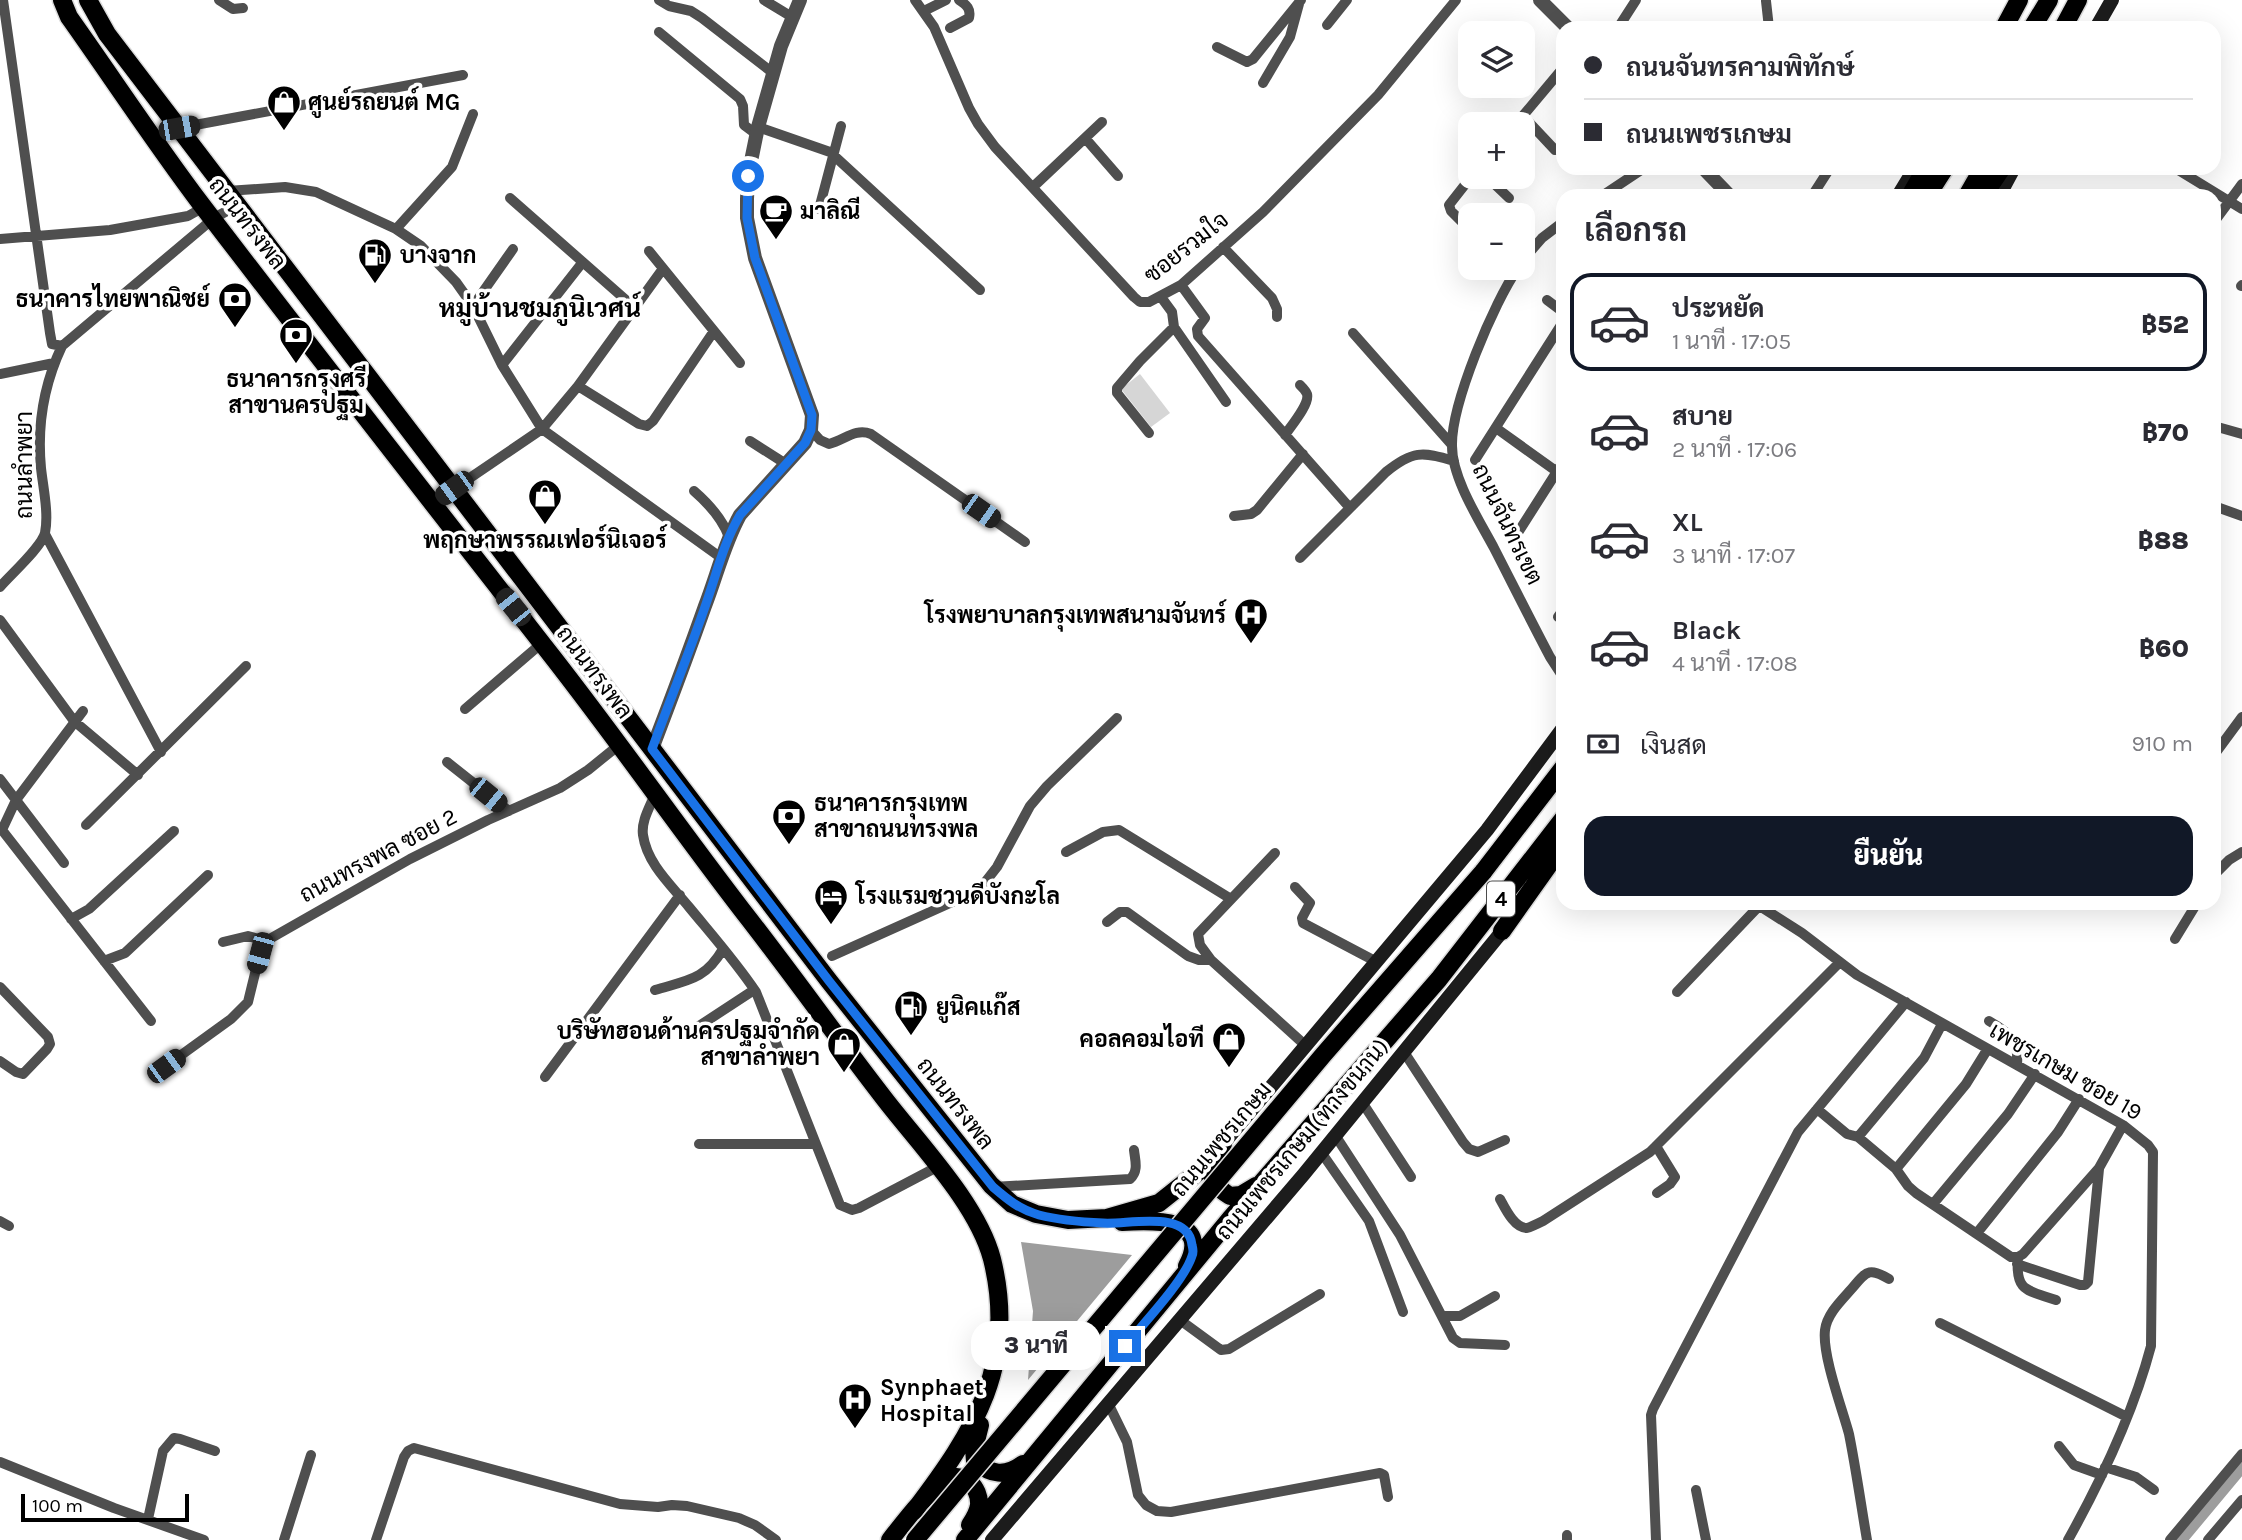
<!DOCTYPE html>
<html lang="th">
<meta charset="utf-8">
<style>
:root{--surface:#fff;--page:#f2f2f3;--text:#2b2b33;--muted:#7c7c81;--line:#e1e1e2;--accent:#111827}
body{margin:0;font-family:Karla,Sarabun,sans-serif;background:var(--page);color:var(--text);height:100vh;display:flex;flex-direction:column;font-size:26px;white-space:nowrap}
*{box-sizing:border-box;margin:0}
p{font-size:23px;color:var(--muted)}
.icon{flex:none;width:38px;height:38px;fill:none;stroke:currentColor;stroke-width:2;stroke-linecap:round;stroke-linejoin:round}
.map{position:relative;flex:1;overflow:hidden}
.side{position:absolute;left:1556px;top:189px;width:665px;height:721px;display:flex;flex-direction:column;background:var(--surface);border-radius:21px;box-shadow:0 7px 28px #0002}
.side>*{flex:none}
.guide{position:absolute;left:1556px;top:21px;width:665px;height:154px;border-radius:21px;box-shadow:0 7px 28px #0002;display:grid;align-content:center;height:154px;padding:0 28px;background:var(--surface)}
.controls{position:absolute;left:1458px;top:21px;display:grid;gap:14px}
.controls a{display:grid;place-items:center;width:77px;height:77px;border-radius:14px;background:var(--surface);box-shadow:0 7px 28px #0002;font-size:35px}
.scale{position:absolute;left:21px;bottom:18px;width:168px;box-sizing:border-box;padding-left:7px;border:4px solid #000;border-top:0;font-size:19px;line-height:24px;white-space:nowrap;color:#000;-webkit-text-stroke:5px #fff;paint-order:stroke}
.end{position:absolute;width:32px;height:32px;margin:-16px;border:9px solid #1a73e8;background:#fff;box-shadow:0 0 0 4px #fff}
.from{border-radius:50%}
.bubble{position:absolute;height:49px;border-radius:21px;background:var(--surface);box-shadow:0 7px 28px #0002;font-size:23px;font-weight:800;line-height:49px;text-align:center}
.car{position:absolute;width:21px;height:42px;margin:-21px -10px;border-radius:9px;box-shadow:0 0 5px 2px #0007;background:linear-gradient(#222 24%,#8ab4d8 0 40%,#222 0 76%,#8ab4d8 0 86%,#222 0)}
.guide b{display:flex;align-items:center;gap:24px;height:66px;font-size:26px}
.guide b+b{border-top:2px solid var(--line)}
.guide i{width:18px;height:18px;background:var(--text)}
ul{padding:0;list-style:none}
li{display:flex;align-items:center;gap:21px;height:98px;margin:0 14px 10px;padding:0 14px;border:4px solid transparent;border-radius:21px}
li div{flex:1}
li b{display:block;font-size:26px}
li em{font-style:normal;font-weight:800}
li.active{border-color:var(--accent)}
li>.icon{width:63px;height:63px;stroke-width:1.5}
h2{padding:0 28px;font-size:32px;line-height:84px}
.pay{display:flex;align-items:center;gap:18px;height:77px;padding:0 28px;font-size:26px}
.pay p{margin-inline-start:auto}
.primary-button{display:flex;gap:14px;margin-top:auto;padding:14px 28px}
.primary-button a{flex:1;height:80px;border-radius:21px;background:var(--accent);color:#fff;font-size:28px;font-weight:800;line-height:80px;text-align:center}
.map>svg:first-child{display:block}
</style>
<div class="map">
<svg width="2242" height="1540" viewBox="0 0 2242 1540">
<rect width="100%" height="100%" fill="#fff"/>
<path fill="#d6d6d6" d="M1140 374 1170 413 1151 427 1121 389Z"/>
<path fill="#9d9d9d" d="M1021 1242 1132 1255 1028 1380 1033 1311Z"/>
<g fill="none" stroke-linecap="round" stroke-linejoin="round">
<path stroke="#9d9d9d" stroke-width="12" d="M2181 1540 2242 1467"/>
<g stroke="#dbdbdb" stroke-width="21">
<path id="trunk" d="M62 0 69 17C113 79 155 143 201 204 314 352 429 499 544 646 612 732 675 823 742 910 789 970 833 1032 880 1093 916 1141 977 1202 992 1259 1018 1364 974 1432 914 1511
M88 0 107 34 829 981 991 1185 1012 1204 1036 1214 1068 1220 1107 1218 1159 1203 1203 1168 1223 1144
M2004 28 2019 0
M2032 28 2049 0
M2063 28 2078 0
M1910 196 1926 168
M1927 196 1945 168
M1967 196 1983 168
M1983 196 2002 168
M1483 872 1563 768
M1502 931 1563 845
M1212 1170C1212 1184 1219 1189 1230 1196L1241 1195 1256 1186
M1122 1222C1152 1220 1213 1217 1187 1266
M980 1425 974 1449 975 1461C991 1475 1005 1477 1023 1464
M890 1540C905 1521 926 1492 947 1480 964 1470 980 1488 979 1505 978 1512 974 1519 970 1525
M965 1540 1230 1219 1439 979 1563 819"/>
</g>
<path stroke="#4f4f4f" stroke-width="10" d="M3 0 50 333 52 344 62 346
M219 0 233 9 243 8
M659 0 669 6 691 11 702 18 773 73
M764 0 792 17
M915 0 934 27 969 108 978 124 995 147 1134 297 1140 302H1149L1181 285 1263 212 1378 95 1456 0
M1766 1 1769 28
M924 11 946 0
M1327 25 1347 0
M950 28 969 18C971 9 967 5 959 0
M1618 28 1636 0
M659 32 740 99 743 106 744 125 756 134
M1217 47 1247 62 1253 59 1301 0
M1263 83 1290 37 1299 4
M1523 116 1555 150
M1516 124 1563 68
M758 127 830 152 980 290
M179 128 463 75
M1085 138 1118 176
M2175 168 2242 209
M1487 177 1509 198
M1033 187 1102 122
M227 191 285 187 316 192 396 229 421 246 456 282 473 306 502 365 542 429 720 557
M1602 196 1644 168
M1812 196 1830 168
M510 198 635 308
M819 209 841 126
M2214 222 2242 184
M396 229 452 167 473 114
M1470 230 1451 211 1449 205 1471 177
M0 239 110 230 188 216 204 207
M1223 247 1272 298 1277 309V317
M649 251 740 363
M1522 261 1542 238 1563 222
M1518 268C1494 302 1451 404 1452 446 1452 478 1479 520 1494 548 1513 585 1531 621 1550 657L1563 677
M1181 285 1205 318 1197 329 1198 336 1350 508
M2241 286 2242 285
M1161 297 1172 312 1174 327 1226 402
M1547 300 1563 312
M473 306 513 249
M1353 333 1452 445
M502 365 582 263
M0 374 54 363
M578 386 639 424 647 426 653 421 714 331
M2214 426 2242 434
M1496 428 1563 476
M811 430 820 440 829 444C845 440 855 428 871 434L1025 542
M1149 433 1117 393V388L1140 361 1174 327
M1285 435C1291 426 1310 404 1307 394 1306 391 1303 388 1300 385
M750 441 786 464
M1475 460 1563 322
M694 491C709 504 722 518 729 537
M433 503 542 429 578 386 662 270
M2214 506 2242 516
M1234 516 1251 514 1257 510 1303 454
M1519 531 1563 462
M45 534 161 752
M1300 558 1386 472C1412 451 1422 451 1454 461
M0 587C11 574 41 548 45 533 49 513 43 487 41 468 37 426 44 384 62 346L214 218 238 205
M1558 617 1563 610
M0 620 74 721 138 775
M465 709 542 643
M2214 755 2242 717
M447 762 509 811
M0 779 16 800 2 830 151 1021
M655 794C650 807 641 821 643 835 647 864 672 886 689 907 712 935 736 962 756 992L840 1205 852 1210 859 1208 937 1167
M86 825 246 666
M1066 852 1103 832 1119 830 1231 899
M1275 853 1198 934 1200 945 1211 960 1305 1045
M64 863 16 800 83 711
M2214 875 2229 860 2242 852
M1295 887 1310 903 1302 918 1303 923 1375 961
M1652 903 1654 905
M1755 903 1802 933 1857 975 2123 1125 2148 1145 2153 1152 2151 1346C2133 1414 2102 1479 2068 1540
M71 919 89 909 174 831
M1107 922 1120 912H1127L1188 956 1199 960H1211
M2175 939 2197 903
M266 941 410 859 488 820 560 788 588 770 619 745
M832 956 979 890 997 867 1030 806 1047 786 1117 718
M104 961 125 953 208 875
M0 987 48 1037 50 1044 47 1049 23 1074 16 1072 0 1061
M655 990C688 980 705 980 723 949
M1677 992 1759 906
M1989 1021C2010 1033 2019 1040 2017 1065
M696 1028 754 990
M1404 1052 1463 1142 1469 1149 1478 1152 1505 1140
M166 1066 231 1019 248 1002 260 953 266 941 248 936 223 942
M545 1077 680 895
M1362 1102 1411 1177
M1817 1109 1847 1134 1858 1137 1896 1169 1908 1186 1916 1193 2011 1257H2018L2023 1254 2099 1168 2123 1125
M1335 1135 1400 1235 1453 1338 1460 1343 1505 1345
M1858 1137 1924 1058 1942 1024
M699 1144H816
M1656 1146 1675 1177 1670 1184 1657 1193
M1321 1152 1369 1221 1403 1312
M1896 1169 1966 1084 1987 1050
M993 1187 1130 1179C1139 1171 1135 1160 1134 1150
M1500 1199C1505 1208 1514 1228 1527 1228 1531 1227 1539 1223 1543 1221L1650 1152 1840 962
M1933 1204 2008 1114 2035 1074
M0 1221 9 1226
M1977 1233 2058 1132 2079 1099
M2018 1257C2015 1292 2027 1290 2056 1300
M2017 1264 2080 1285H2085L2088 1282 2099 1169
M1442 1316H1460L1495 1296
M1180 1320 1221 1350 1229 1349 1320 1294
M1940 1323 2127 1417
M1108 1403 1127 1442 1138 1495 1146 1505 1157 1511 1171 1512 1380 1473 1384 1475 1388 1497
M2059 1446 2074 1465 2102 1475
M0 1462 114 1508 204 1540
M2105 1467 2136 1477 2154 1490
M1696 1490 1706 1540
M148 1519 163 1451 174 1438 180 1439 215 1451
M1567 1535V1540
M284 1540 311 1455
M376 1540 404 1457 408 1451 414 1448 620 1504 658 1507 672 1505 687 1506 739 1518 755 1525 776 1540
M1656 1540 1651 1415 1653 1409 1798 1132 1906 1002
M1867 1540C1861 1505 1856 1469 1849 1434 1842 1408 1822 1355 1825 1330 1827 1313 1843 1299 1854 1286 1867 1270 1871 1268 1889 1279
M2170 1540 2242 1454
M2208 1540 2242 1500"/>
<path stroke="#4f4f4f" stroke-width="14" d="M1540 0 1568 28
M1703 168 1730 196
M652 749C670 702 688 654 705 606 717 575 724 544 740 515L805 443 811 430 812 415 755 258 747 218V199L748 176 758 127 781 46 800 0"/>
<path stroke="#1c1c1c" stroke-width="14" d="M2096 28 2112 0
M1898 196 1915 168
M1999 196 2014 168
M1223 1144 1487 830 1563 728
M992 1540 1304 1174 1509 923"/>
<use href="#trunk" stroke="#000" stroke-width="18"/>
<g stroke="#dbdbdb" stroke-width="21" stroke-linecap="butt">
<path id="trunk-bridge" d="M915 1540 1324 1054 1483 872"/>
</g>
<use href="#trunk-bridge" stroke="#000" stroke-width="18"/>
</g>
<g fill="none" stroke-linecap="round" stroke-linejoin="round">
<path stroke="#1a73e8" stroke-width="9" d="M748 176 747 218 755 258 812 415 811 430 805 443 740 515C724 542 717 572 707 601 690 651 670 700 652 749L829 981 993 1187C1007 1199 1020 1210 1039 1215 1059 1220 1082 1222 1103 1223 1128 1225 1188 1209 1192 1245 1193 1249 1194 1252 1192 1256 1184 1281 1143 1324 1125 1346"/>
</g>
<defs>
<g id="shop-pin" transform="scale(1.75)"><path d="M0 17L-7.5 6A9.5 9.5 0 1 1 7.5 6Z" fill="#000" stroke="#fff"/><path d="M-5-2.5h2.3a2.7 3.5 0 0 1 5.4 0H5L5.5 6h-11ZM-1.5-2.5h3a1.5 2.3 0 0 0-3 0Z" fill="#fff"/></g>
<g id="cafe-pin" transform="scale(1.75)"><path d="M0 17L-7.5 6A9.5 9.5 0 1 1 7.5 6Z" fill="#000" stroke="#fff"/><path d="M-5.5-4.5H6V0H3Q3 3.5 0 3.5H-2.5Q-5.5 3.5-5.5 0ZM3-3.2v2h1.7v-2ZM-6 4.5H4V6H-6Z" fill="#fff"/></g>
<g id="fuel-pin" transform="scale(1.75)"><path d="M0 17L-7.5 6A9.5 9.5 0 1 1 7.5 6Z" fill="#000" stroke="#fff"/><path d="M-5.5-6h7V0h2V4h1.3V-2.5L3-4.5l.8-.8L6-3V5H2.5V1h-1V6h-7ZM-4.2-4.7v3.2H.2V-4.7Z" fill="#fff"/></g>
<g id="bank-pin" transform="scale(1.75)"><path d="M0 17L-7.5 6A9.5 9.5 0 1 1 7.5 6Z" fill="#000" stroke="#fff"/><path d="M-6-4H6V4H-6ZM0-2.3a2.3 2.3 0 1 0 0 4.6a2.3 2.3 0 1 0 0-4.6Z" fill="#fff"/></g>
<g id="hospital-pin" transform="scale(1.75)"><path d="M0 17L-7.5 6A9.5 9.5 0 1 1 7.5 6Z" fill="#000" stroke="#fff"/><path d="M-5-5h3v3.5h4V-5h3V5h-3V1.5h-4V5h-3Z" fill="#fff"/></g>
<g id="hotel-pin" transform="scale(1.75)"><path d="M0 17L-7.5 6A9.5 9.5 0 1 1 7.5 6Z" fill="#000" stroke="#fff"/><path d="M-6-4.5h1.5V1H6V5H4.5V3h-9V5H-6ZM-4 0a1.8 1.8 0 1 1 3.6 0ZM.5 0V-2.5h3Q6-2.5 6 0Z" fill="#fff"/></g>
</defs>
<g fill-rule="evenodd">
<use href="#shop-pin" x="284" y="102"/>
<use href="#cafe-pin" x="776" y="211"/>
<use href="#fuel-pin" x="375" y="255"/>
<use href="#bank-pin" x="235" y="299"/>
<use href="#bank-pin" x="296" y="335"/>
<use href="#shop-pin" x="545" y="496"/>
<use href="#hospital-pin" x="1251" y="615"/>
<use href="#bank-pin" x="789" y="816"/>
<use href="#hotel-pin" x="831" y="896"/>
<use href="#fuel-pin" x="911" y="1007"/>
<use href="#shop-pin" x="1229" y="1039"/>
<use href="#shop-pin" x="844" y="1044"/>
<use href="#hospital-pin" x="855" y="1400"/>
</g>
<g text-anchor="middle" stroke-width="7" stroke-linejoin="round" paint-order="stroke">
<rect fill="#fff" stroke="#4c4c4c" stroke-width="2" x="1487" y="881.5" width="28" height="35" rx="5"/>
<g font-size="21" font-weight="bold" fill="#000">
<text x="1501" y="906">4</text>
</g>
<g font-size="23" font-weight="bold" fill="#000" stroke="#fff" text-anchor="start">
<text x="308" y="110">ศูนย์รถยนต์ MG</text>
<text x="800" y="219">มาลิณี</text>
<text x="400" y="263">บางจาก</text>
<text x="210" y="307" text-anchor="end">ธนาคารไทยพาณิชย์</text>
<text x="296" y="387" text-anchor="middle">ธนาคารกรุงศรี<tspan x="296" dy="26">สาขานครปฐม</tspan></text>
<text x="545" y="548" text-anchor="middle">พฤกษาพรรณเฟอร์นิเจอร์</text>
<text x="1226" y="623" text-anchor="end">โรงพยาบาลกรุงเทพสนามจันทร์</text>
<text x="814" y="811">ธนาคารกรุงเทพ<tspan x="814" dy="26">สาขาถนนทรงพล</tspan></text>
<text x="856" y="904">โรงแรมชวนดีบังกะโล</text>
<text x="936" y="1015">ยูนิคแก๊ส</text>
<text x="820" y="1039" text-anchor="end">บริษัทฮอนด้านครปฐมจำกัด<tspan x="820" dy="26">สาขาลำพยา</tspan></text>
<text x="1204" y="1047" text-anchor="end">คอลคอมไอที</text>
<text x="880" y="1395">Synphaet<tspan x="880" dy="26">Hospital</tspan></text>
</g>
<g font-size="23" fill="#000" stroke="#fff">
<text transform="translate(248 223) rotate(52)" y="8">ถนนทรงพล</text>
<text transform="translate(1186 247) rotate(-38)" y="8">ซอยรวมใจ</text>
<text transform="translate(24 465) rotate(-90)" y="8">ถนนลำพยา</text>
<text transform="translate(1508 524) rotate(64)" y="8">ถนนจันทรเขต</text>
<text transform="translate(595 672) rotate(53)" y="8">ถนนทรงพล</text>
<text transform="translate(378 855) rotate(-28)" y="8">ถนนทรงพล ซอย 2</text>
<text transform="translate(2066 1071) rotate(30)" y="8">เพชรเกษม ซอย 19</text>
<text transform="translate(956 1103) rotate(52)" y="8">ถนนทรงพล</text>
<text transform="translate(1221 1139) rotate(-50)" y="8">ถนนเพชรเกษม</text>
<text transform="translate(1302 1139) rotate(-50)" y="8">ถนนเพชรเกษม (ทางขนาน)</text>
</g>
<g font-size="26" font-weight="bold" fill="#000" stroke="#fff">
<text x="540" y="317">หมู่บ้านชมภูนิเวศน์</text>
</g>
</g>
</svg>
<div class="controls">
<a><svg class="icon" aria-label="layers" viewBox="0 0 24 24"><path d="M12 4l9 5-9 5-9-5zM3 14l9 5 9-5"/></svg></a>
<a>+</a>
<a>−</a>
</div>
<div class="scale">100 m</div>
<i class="end from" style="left:748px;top:176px"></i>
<i class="end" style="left:1125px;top:1346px"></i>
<div class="bubble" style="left:971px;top:1321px;width:130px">3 นาที</div>
<i class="car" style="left:179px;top:128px;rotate:80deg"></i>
<i class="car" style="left:454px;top:488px;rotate:234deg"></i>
<i class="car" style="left:981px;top:511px;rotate:125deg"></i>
<i class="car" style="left:513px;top:607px;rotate:321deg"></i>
<i class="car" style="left:488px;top:795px;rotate:129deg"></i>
<i class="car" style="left:260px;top:953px;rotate:195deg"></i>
<i class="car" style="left:166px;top:1066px;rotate:54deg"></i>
<div class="guide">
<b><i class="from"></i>ถนนจันทรคามพิทักษ์</b>
<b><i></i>ถนนเพชรเกษม</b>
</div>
<section class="side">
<h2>เลือกรถ</h2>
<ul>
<li class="active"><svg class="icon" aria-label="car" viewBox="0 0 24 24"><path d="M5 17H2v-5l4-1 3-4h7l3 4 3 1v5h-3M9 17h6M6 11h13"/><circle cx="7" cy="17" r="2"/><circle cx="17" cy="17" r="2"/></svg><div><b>ประหยัด</b><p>1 นาที · 17:05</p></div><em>฿52</em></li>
<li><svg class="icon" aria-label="car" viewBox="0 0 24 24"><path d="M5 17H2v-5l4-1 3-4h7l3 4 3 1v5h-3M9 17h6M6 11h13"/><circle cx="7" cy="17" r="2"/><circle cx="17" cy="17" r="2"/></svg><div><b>สบาย</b><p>2 นาที · 17:06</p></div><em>฿70</em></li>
<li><svg class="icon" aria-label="car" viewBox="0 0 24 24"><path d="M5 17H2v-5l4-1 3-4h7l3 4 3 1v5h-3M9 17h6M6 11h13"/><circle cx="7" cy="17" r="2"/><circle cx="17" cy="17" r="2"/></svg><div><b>XL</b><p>3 นาที · 17:07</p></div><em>฿88</em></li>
<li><svg class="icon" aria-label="car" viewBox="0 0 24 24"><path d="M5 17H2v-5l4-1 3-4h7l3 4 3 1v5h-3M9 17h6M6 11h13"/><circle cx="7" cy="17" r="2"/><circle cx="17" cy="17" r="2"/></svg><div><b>Black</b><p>4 นาที · 17:08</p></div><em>฿60</em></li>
</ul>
<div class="pay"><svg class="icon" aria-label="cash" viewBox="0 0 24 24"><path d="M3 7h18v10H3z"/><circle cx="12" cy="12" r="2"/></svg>เงินสด<p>910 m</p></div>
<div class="primary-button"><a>ยืนยัน</a></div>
</section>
</div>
